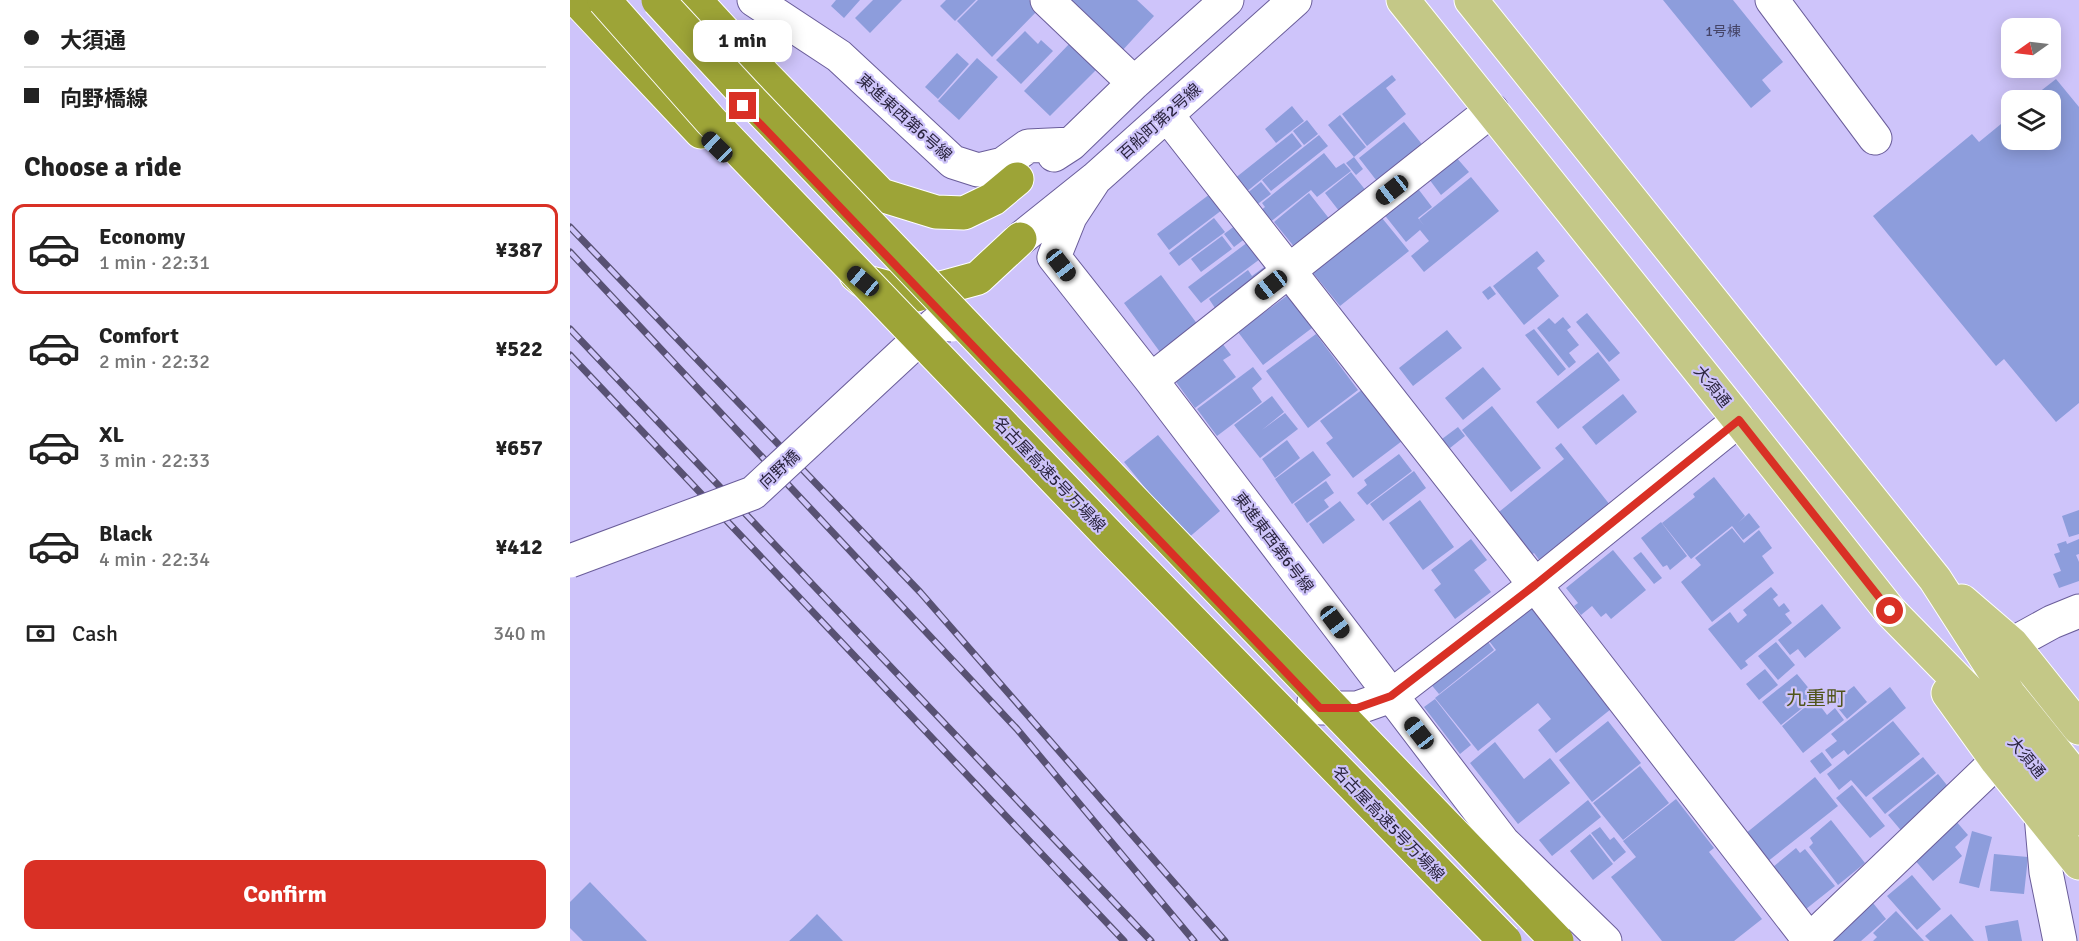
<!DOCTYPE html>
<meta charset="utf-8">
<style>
:root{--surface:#fff;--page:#f2f2f2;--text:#222;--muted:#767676;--line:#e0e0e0;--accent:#d93025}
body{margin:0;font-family:Signika,"Noto Sans JP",sans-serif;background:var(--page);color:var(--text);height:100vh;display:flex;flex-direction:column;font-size:22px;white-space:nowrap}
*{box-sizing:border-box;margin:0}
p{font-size:20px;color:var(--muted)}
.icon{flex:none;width:33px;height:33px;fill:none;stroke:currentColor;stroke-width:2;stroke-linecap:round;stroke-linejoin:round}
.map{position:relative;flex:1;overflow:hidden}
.panel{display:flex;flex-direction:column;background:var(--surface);width:570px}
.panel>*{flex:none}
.guide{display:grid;align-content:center;height:132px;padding:0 24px;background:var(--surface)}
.needle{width:39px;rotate:256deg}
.controls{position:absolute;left:1431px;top:18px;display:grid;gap:12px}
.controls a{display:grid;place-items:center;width:60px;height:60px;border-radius:12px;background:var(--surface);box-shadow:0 3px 15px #0003;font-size:30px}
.end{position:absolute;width:27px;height:27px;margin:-14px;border:8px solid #d93025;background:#fff;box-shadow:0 0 0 3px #fff}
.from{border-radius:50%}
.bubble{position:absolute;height:42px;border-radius:12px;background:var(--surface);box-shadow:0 3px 15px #0003;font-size:20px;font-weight:700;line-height:42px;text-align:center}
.car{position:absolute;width:18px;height:36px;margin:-18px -9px;border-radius:8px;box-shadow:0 0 4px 2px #0007;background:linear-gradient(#222 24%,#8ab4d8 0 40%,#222 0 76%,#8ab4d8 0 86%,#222 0)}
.guide b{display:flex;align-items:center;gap:21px;height:57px;font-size:22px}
.guide b+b{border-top:2px solid var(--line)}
.guide i{width:15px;height:15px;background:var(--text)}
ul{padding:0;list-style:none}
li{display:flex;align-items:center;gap:18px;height:90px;margin:0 12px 9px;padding:0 12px;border:3px solid transparent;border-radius:12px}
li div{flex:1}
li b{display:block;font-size:22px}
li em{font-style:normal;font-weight:700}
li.current{border-color:var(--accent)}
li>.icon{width:54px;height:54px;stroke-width:1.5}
h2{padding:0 24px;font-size:27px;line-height:72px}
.pay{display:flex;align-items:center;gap:15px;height:66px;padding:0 24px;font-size:22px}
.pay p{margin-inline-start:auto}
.primary-button{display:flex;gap:12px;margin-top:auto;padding:12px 24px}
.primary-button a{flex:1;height:69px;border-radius:12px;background:var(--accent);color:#fff;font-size:24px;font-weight:700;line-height:69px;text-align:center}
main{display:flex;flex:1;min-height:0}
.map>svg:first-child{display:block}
</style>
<main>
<section class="panel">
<div class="guide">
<b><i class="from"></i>大須通</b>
<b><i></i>向野橋線</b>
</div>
<h2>Choose a ride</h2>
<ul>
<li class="current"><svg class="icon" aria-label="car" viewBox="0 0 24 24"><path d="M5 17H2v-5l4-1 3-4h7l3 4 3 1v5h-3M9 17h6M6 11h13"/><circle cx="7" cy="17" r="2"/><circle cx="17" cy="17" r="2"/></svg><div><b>Economy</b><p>1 min · 22:31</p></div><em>¥387</em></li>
<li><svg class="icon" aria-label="car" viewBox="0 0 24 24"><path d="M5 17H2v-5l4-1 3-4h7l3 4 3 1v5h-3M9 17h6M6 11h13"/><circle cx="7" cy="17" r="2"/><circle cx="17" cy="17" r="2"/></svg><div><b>Comfort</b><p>2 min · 22:32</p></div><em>¥522</em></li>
<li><svg class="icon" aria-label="car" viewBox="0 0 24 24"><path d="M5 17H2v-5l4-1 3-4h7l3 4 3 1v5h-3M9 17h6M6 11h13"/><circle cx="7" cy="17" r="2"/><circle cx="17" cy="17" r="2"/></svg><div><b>XL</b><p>3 min · 22:33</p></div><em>¥657</em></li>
<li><svg class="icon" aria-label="car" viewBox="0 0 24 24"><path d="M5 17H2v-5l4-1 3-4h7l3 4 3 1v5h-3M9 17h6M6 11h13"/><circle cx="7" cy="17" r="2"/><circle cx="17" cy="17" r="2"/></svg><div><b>Black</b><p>4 min · 22:34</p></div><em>¥412</em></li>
</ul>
<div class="pay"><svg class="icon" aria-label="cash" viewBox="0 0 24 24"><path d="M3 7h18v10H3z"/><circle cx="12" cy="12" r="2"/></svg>Cash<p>340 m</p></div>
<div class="primary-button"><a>Confirm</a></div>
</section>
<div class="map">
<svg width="1509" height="941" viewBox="0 0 1509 941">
<rect width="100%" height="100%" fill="#cec4fa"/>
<path fill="#8d9ddc" d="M266 0H290L274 18 261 6Z
M303 0H332L300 33 285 18Z
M376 0H406L385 21 370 6Z
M408 0H459L469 9 422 57 387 21Z
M497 0H567L584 16 551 52Z
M1093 0H1163L1213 62 1192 80 1201 91 1181 108Z
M455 31 468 44 471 40 483 51 451 84 426 60Z
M501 42 528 68 480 116 454 91Z
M387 53 399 64 368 99 355 87Z
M407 58 428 77 389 120 368 101Z
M822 75 826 80 816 88 836 114 797 146 772 114Z
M1486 79 1509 107V403L1486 422 1434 359 1426 366 1303 216 1402 134 1409 142 1442 115V140H1480V100H1459Z
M722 106 734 121 706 143 695 129Z
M770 115 796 147 784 157 758 125Z
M737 120 748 134 734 145 723 131Z
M834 122 855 148 810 185 789 158Z
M722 133 732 146 675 193 664 179Z
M749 135 758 146 701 191 692 180Z
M754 153 766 168 774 163 781 171 747 197 741 190 699 223 690 211 695 207 692 203Z
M784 157 793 169 786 175 776 163Z
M886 157 899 172 871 195 859 179Z
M781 172 801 197 773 216 755 193Z
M901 177 929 211 854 272 841 256 859 241 850 230 836 242 813 213 846 186 862 207 848 218 855 227 849 219Z
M691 182 701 194 685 206 676 194Z
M739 193 761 221 726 249 704 222Z
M640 194 652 210 599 250 587 234Z
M644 218 655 232 609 266 599 253Z
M812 218 839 251 770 306 743 273Z
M666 225 676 238 664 247 654 234Z
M652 236 662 249 631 272 621 259Z
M678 242 690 259 631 303 618 287Z
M967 251 975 261 967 268 989 296 954 325 923 286Z
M697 265 703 274 649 314 639 299 678 270 682 276Z
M591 275 628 325 590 352 554 303Z
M920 286 926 294 918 300 912 292Z
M718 295 742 328 693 365 668 332Z
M1017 313 1050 353 1039 362 1006 322Z
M993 317 1001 327 997 330 1009 345 999 353 1006 362 999 368 967 328 979 318 985 324Z
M964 329 996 369 988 376 955 335Z
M877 330 892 348 843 386 829 368Z
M746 334 788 390 738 428 696 371Z
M649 339 661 355 653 360 666 377 625 408 601 375Z
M1028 352 1050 380 988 429 966 402Z
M683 367 692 379 682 388 692 402 647 436 627 409Z
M913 367 931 389 893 420 875 398Z
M793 389 832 441 783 478 756 443 763 438 750 421Z
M1053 394 1067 412 1026 445 1012 427Z
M702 396 714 412 692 430 715 413 728 429 690 458 664 425Z
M922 406 971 468 941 492 892 430Z
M888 427 895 436 880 448 872 439Z
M588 435 650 511 617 539 554 462Z
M717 440 730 458 705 478 692 459Z
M991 443 1040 505 970 561 964 553 957 558 924 516 994 459 985 448Z
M743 451 761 475 722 504 705 479Z
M829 454 842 471 797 505 787 493 797 485 794 480Z
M844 471 856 488 813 521 800 504Z
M1144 477 1175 516 1168 523 1179 513 1190 527 1173 540 1162 526 1121 559 1092 523 1125 497 1123 494Z
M756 481 764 493 754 500 759 507 737 523 724 504Z
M850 500 884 547 853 570 819 523Z
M770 501 785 520 753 544 739 524Z
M1509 510V534L1499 537 1492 516Z
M1091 522 1117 556 1100 570 1097 565 1093 567 1071 538Z
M1162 528 1174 543 1189 530 1202 548 1192 556 1204 573 1142 622 1111 582 1131 565 1125 558Z
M901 539 917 560 904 570 921 592 885 619 864 590 871 584 861 570Z
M1509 539V554L1506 555 1509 562V581L1489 588 1483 574 1491 571 1484 554 1490 552 1487 544 1496 541 1497 544Z
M1043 550 1076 590 1041 619 1036 613 1031 617 1022 606 1011 615 1004 606 1008 603 996 588Z
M1071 552 1092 578 1084 584 1063 558Z
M1201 587 1208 595 1203 599 1209 607 1214 603 1220 611 1215 614 1222 623 1175 661 1178 665 1171 670 1138 629 1160 612 1168 623 1177 615 1173 610Z
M1252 604 1271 628 1235 658 1228 649 1220 655 1208 640Z
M951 609H962L1041 709 986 753 968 730 981 719 968 703 908 751 865 698 926 650 916 637Z
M915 638 924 650 869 694 859 682Z
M1206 642 1225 665 1208 680 1188 656Z
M1195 669 1208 685 1189 700 1176 684Z
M1227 674 1246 697 1211 725 1192 702Z
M1284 686 1297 702 1277 719 1263 702Z
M1320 687 1336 708 1278 755 1274 750 1262 759 1255 750 1267 741 1261 734Z
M865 699 901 745 890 754 854 707Z
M1245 699 1257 715 1265 708 1274 720 1233 753 1212 726Z
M1038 721 1071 763 1022 802 989 760Z
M1323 721 1350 754 1296 797 1281 780 1269 790 1257 774Z
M925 742 954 779 980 758 1000 783 948 824 900 763Z
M1252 752 1262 765 1250 774 1240 761Z
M1353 757 1366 773 1315 814 1302 798Z
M1070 766 1099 803 1053 840 1023 803Z
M1368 774 1384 794 1334 834 1318 815Z
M1245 777 1268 806 1197 862 1175 834Z
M1282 785 1315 826 1300 838 1266 798Z
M1106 799 1144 848 1139 852 1192 919 1164 941H1092L1041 877 1066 857 1053 841Z
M1018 800 1031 817 982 856 969 840Z
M1261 820 1295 863 1268 885 1239 847 1243 843 1240 838Z
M1385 820 1398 835 1385 847 1392 856 1363 881 1343 858Z
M1030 827 1040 840 1044 837 1056 852 1044 862 1021 833Z
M1402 831 1422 837 1409 888 1389 883Z
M1020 834 1043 864 1023 880 1000 851Z
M1226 848 1230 853 1235 849 1265 886 1236 909 1203 867Z
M1424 854 1458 857 1454 894 1420 891Z
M1342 875 1371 909 1347 930 1317 896Z
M20 882 77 941H13L0 928V902Z
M1303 903 1316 919 1291 941H1259Z
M1326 911 1354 941H1303L1307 937 1303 933Z
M247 914 273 941H219L233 928Z
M1381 914 1404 941H1360L1355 936Z
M1448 920 1452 941H1418L1415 926Z"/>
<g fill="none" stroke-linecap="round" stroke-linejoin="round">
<g stroke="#6a5d9a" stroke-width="35">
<path id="minor" d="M184 0 269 56 383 162 408 170 433 164 458 146 501 144
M477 0 564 83
M1202 0 1305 138
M597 115 965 585 1240 941
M484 155 501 144 564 83 657 0
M525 179 500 217 484 257 581 380 933 842 1035 941
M450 239 525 179 725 0
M581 380 922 110
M1442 644 1482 622 1509 611
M744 702 750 708H787L821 696 965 585 1169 420
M1471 815 1476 872 1490 941
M1239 941 1427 761"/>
</g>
<g stroke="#fff" stroke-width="35">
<path id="major" d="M833 0 1169 420 1320 611 1419 712 1509 819
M901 0 1365 579 1439 694 1509 781
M1392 601 1442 644 1509 728
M1378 693 1427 761 1509 863"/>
</g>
<g stroke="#fff" stroke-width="35">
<path id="highway" d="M7 0 131 132
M125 0 194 75 311 195 366 212 394 213 423 199 447 179
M286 275 293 281 346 295 408 278 450 239"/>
</g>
<use href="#minor" stroke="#fff" stroke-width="33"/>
<use href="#major" stroke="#c4c887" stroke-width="33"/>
<use href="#highway" stroke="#9da437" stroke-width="33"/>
<g stroke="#585173" stroke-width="7">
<path id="rail" d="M0 227 350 592 655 941
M0 252 447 729 624 941
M0 329 581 941
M0 355 554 941"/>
</g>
<use href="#rail" stroke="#cec4fa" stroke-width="4.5" stroke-dasharray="14" stroke-linecap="butt"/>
<g stroke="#6a5d9a" stroke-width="35" stroke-linecap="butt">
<path id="minor-bridge" d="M0 561 183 493 365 324 382 325"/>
</g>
<g stroke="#fff" stroke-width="35" stroke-linecap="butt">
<path id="highway-bridge" d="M34 0 141 121 547 544 935 941
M88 0 174 93 573 511 987 941"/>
</g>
<use href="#minor-bridge" stroke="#fff" stroke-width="33"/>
<use href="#highway-bridge" stroke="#9da437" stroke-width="33"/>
</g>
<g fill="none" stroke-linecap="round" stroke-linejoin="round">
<path stroke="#d93025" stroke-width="8" d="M173 106 750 708H787L821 696 965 585 1169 420 1320 611"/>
</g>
<g text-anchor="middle" stroke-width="4.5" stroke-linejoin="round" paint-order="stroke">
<g font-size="14" fill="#444366">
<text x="1153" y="36">1号棟</text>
</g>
<g font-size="16" fill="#2b253f" stroke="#cec4fa">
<text transform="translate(335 117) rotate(42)" y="6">東進東西第6号線</text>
<text transform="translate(589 121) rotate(-42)" y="6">百船町第2号線</text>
<text transform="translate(1143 386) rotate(51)" y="6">大須通</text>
<text transform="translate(209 469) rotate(-43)" y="6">向野橋</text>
<text transform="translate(480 474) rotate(46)" y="6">名古屋高速5号万場線</text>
<text transform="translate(704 542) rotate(53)" y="6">東進東西第6号線</text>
<text transform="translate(1457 757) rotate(50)" y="6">大須通</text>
<text transform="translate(819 823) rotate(46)" y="6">名古屋高速5号万場線</text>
</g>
<g font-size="20" fill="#51551b" stroke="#cec4fa">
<text x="1246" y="705">九重町</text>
</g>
</g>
</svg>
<div class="controls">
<a><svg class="needle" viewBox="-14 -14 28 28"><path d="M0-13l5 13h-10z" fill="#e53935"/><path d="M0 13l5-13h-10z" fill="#767676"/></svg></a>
<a><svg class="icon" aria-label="layers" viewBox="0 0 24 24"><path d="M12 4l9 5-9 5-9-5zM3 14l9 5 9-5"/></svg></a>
</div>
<i class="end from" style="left:1320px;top:611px"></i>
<i class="end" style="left:173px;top:106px"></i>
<div class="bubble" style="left:123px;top:20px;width:99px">1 min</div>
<i class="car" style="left:147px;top:147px;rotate:314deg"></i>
<i class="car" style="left:822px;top:190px;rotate:232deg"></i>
<i class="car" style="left:491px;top:265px;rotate:142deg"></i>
<i class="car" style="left:293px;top:281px;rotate:310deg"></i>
<i class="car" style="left:701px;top:285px;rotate:232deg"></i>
<i class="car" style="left:765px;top:622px;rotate:143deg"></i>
<i class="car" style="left:849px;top:733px;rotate:322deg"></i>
</div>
</main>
